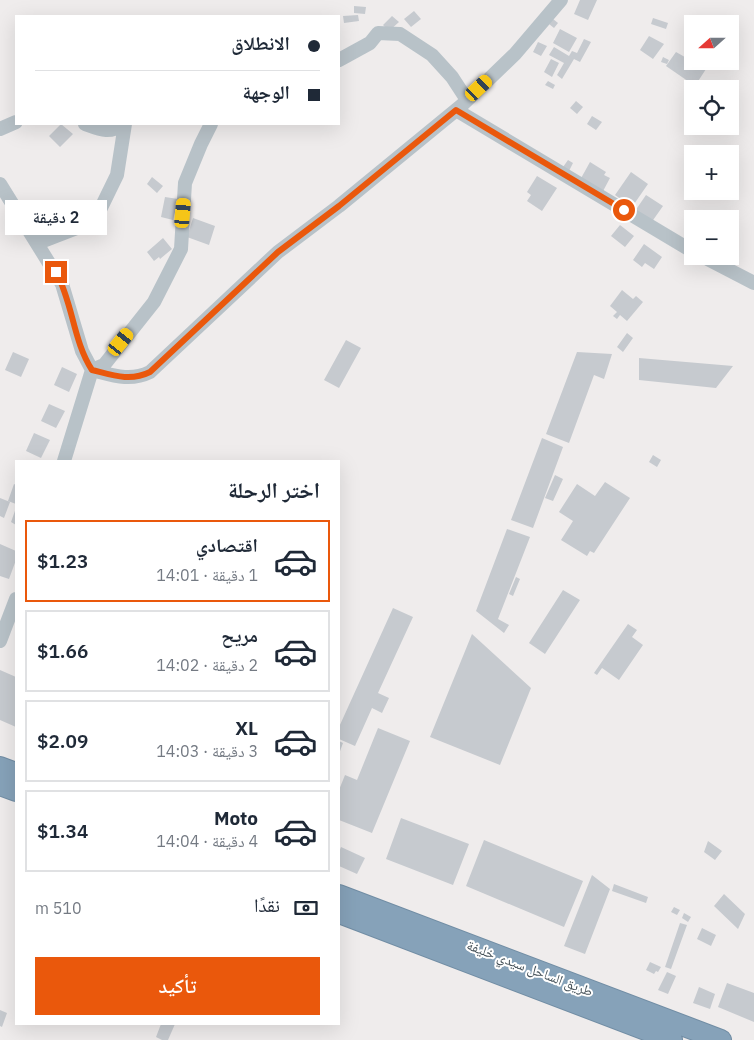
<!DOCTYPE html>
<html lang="ar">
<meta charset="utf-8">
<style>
:root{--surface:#fff;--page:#f6f6f7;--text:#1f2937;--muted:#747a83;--line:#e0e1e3;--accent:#ea580c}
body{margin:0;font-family:"IBM Plex Sans","Noto Naskh Arabic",sans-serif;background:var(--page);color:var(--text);direction:rtl;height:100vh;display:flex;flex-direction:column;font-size:19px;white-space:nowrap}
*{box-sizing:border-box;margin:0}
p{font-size:16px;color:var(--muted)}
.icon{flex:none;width:28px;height:28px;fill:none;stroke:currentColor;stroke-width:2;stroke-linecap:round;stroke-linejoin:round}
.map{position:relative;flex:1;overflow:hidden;direction:ltr}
.drawer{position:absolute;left:15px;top:460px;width:325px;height:565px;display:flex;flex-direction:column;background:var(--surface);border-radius:0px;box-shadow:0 5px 20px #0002;direction:rtl}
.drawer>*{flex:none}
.hud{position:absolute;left:15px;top:15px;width:325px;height:110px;border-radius:0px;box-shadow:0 5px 20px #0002;direction:rtl;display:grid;align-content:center;height:110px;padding:0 20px;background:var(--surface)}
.needle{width:32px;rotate:249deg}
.fabs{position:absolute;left:684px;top:15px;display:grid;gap:10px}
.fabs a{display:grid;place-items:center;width:55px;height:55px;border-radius:0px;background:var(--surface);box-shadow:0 5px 20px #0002;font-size:25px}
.end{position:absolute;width:22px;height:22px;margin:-11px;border:6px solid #ea580c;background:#fff;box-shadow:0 0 0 2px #fff}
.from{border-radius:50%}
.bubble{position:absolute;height:35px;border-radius:0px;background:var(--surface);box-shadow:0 5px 20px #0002;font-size:16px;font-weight:600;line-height:35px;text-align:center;direction:rtl}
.car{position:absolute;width:15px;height:30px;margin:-15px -8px;border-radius:6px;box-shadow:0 0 4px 1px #0007;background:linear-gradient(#f5c518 24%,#345 0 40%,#f5c518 0 76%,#345 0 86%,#f5c518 0)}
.hud b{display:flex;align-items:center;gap:18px;height:48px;font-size:19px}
.hud b+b{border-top:1px solid var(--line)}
.hud i{width:12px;height:12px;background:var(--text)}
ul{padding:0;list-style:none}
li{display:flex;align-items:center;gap:15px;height:82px;margin:0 10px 8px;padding:0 10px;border:2px solid var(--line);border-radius:0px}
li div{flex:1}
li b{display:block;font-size:19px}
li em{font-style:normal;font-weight:600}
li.on{border-color:var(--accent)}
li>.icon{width:45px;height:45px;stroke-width:1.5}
h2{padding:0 20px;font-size:22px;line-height:60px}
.pay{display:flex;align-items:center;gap:12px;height:55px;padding:0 20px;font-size:19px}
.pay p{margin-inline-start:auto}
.cta{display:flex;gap:10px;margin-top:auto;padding:10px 20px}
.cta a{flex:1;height:58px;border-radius:0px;background:var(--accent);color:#fff;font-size:20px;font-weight:600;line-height:58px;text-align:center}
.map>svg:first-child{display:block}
</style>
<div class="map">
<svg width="754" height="1040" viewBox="0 0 754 1040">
<rect width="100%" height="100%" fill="#efecec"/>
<path fill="#c6cacf" d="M580 0H597L588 20 574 14Z
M354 6 366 7 365 14 354 13Z
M414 11 421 19 411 27 404 19Z
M358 15 359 21 344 23 343 16Z
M392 16 399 22 389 31 383 25Z
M653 18 668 23 666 29 651 24Z
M553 19 558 23 554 28 549 24Z
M560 29 577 38 569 52 553 43Z
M649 36 664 44 653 59 640 50Z
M584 39 591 42 580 62 574 59 562 79 557 75 564 63 549 55 554 47 569 56 572 51 577 53Z
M538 42 547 46 541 56 533 52Z
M676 52 706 69 695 86 666 66Z
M663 57 669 60 667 64 661 62Z
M551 59 559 63 552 77 544 72Z
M548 81 555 85 553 89 545 85Z
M576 101 583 107 577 114 570 108Z
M592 116 602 122 596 130 587 124Z
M61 124 73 134 60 147 49 136Z
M568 160 573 163 569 171 563 167Z
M590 162 606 172 604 175 610 178 602 193 580 180Z
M631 172 648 184 632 207 615 195Z
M537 176 557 188 542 211 527 201 531 195 527 192Z
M152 177 163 186 157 193 147 184Z
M646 195 663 206 651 223 635 211Z
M165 197 178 199 173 220 161 217Z
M193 218 215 226 209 245 187 237Z
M620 225 634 236 625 247 611 236Z
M163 238 172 249 160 259 159 257 154 261 147 252Z
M644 244 662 257 654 269 645 263 642 267 633 260Z
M622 290 633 299 636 296 643 302 627 321 620 315 617 319 613 316 617 312 610 306Z
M627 333 633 338 623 352 617 347Z
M346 340 361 348 339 388 324 380Z
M13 352 29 359 21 377 5 370Z
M577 352 612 354 604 379 594 375 569 443 546 434Z
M639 358 733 366 716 388 639 380Z
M62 367 77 374 69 392 54 385Z
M49 404 65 411 56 428 41 421Z
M34 433 50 440 41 458 26 451Z
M542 438 563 447 533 528 511 520Z
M653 455 661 460 657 467 649 462Z
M555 475 563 479 553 501 545 498Z
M605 482 630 498 594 553 590 551 587 556 561 540 573 521 559 512 577 484 595 496Z
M14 484 16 485V504L8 501Z
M0 498 10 502 4 518 0 516Z
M16 508V525L11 522Z
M507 529 530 537 498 619 509 625 504 633 476 611Z
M0 544 16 551V560L9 579 0 576Z
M516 577 520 579 513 596 509 594Z
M563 590 580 600 545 654 529 643Z
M393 608 413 617 378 693 389 698 382 713 372 708 355 746 339 739V727Z
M628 624 637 630 632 637 643 645 619 680 602 668 597 675 594 673Z
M472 634 531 688 500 765 430 737Z
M0 670 16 677V727L0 720Z
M378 728 410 741 372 833 339 820V790L345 775 357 780Z
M339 741 343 743 339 754Z
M401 818 469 844 453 885 386 859Z
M484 840 583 881 564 927 466 886Z
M708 841 722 851 715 860 704 852Z
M341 847 365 858 357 874 339 866V852Z
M592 875 610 889 585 954 564 946Z
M614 884 648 897 646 903 612 891Z
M724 894 745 914 738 929 714 906Z
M674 907 680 910 677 915 671 912Z
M684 913 691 917 688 922 682 918Z
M680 923 687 925 671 969 665 967Z
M702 928 716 935 711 946 697 939Z
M650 962 661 967 658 972 656 971 654 974 646 970Z
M667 972 676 976 668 994 658 990Z
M727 983 754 993V1022L718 1007Z
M699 987 715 994 710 1009 693 1003Z
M0 1010 7 1013 2 1027 0 1026Z
M161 1024H175L168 1040H162L156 1037Z"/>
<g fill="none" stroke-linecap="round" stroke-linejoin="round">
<g stroke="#718da4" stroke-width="22">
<path id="highway" d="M0 767 16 773
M0 785 16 791
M339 895 721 1040
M339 913 672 1040"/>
</g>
<path stroke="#b8c2c8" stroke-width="14" d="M339 60 370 43 378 33 400 34 432 55 452 77 467 100
M456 110 692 251
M85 124C101 130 109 134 125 124
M0 129 16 122
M0 184 62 284 82 351 92 370C112 375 130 382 150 372L278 252 339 206 461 106 515 54 561 0
M38 243 82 226 98 214 117 175 125 124
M702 256 754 283
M92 370 104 365 154 302 181 249 185 183 201 144 211 124
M64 461 92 370
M0 641 16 599"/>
<use href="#highway" stroke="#86a2b9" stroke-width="20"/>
</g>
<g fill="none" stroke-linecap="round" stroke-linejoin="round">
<path stroke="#ea580c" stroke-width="6" d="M56 272C73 303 73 341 92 370 112 375 130 382 150 372L278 252 339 206 456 110 624 210"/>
</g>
<g text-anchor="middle" stroke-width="4" stroke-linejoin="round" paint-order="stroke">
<g font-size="14" fill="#455158" stroke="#fff">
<text transform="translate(530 968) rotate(21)" y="5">طريق الساحل سيدي خليفة</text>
</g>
</g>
</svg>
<div class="fabs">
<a><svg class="needle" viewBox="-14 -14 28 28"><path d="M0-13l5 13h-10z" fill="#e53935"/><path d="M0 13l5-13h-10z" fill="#747a83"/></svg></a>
<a><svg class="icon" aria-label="locate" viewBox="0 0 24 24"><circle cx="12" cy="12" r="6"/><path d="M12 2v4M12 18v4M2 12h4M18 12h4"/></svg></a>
<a>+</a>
<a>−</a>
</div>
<i class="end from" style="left:624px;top:210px"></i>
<i class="end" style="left:56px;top:272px"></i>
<div class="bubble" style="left:5px;top:200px;width:102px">2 دقيقة</div>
<i class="car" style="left:479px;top:88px;rotate:47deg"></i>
<i class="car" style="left:183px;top:213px;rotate:5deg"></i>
<i class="car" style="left:121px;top:342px;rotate:39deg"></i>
<div class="hud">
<b><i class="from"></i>الانطلاق</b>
<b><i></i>الوجهة</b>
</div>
<section class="drawer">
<h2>اختر الرحلة</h2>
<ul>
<li class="on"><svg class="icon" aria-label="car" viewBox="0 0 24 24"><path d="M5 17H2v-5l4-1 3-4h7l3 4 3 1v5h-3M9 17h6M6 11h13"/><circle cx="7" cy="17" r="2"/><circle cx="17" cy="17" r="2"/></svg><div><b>اقتصادي</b><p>1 دقيقة · 14:01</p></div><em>$1.23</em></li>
<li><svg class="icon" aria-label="car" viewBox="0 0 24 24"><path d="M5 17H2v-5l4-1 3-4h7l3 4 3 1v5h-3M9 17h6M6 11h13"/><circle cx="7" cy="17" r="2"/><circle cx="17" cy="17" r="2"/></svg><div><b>مريح</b><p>2 دقيقة · 14:02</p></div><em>$1.66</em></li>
<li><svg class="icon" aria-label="car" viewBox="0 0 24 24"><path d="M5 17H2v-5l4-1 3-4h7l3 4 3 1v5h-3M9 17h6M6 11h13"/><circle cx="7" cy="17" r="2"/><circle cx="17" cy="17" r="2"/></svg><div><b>XL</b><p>3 دقيقة · 14:03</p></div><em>$2.09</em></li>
<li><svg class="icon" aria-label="car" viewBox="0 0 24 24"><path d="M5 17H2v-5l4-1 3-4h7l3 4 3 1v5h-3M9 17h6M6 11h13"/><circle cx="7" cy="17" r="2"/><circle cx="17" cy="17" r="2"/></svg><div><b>Moto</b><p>4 دقيقة · 14:04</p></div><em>$1.34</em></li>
</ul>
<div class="pay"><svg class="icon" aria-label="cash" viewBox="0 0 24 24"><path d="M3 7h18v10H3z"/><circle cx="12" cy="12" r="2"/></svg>نقدًا<p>510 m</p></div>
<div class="cta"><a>تأكيد</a></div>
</section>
</div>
